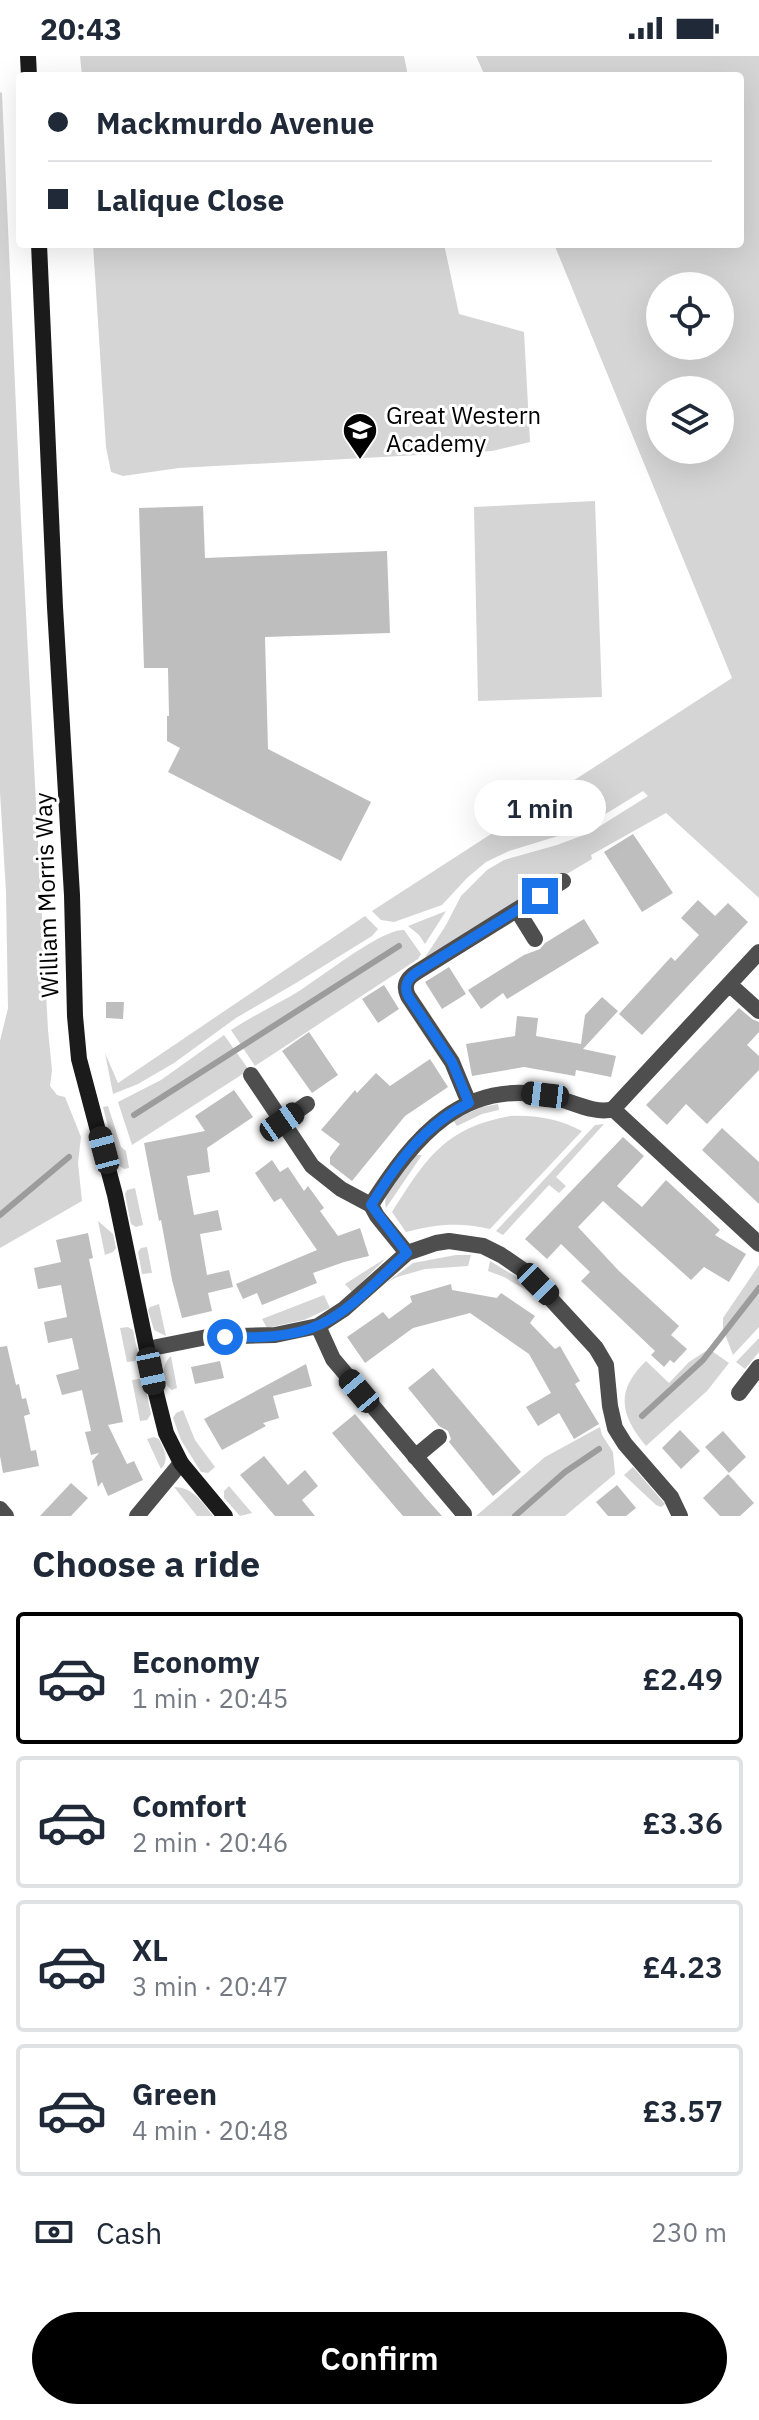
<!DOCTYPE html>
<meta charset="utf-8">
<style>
:root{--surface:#fff;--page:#f6f6f7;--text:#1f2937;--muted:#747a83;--line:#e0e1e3;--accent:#000}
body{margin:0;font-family:"IBM Plex Sans",sans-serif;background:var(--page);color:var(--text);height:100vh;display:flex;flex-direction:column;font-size:30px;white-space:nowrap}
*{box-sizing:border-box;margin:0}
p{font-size:26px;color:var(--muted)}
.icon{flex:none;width:44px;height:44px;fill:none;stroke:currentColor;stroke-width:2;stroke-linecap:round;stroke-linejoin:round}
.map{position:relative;height:1460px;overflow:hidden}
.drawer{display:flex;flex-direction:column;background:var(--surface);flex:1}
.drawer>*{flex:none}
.top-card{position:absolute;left:16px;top:16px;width:728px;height:176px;border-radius:8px;box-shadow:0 8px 32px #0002;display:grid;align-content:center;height:176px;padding:0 32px;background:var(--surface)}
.tools{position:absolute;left:646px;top:216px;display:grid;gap:16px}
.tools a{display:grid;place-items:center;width:88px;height:88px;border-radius:50%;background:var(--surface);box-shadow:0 8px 32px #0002;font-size:40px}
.end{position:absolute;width:36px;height:36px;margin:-18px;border:10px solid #1a73e8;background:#fff;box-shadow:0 0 0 4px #fff}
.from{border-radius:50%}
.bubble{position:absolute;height:56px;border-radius:28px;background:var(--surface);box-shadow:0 8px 32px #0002;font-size:26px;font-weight:600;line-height:56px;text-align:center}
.car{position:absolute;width:24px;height:48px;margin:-24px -12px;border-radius:10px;box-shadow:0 0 6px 2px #0007;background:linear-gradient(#222 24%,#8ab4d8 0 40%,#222 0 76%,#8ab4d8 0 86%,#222 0)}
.top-card b{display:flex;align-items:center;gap:28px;height:76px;font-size:30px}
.top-card b+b{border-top:2px solid var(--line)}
.top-card i{width:20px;height:20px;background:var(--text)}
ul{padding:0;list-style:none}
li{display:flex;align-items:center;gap:24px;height:132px;margin:0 16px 12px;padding:0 16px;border:4px solid var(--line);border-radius:8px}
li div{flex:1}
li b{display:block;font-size:30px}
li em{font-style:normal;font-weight:600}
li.on{border-color:var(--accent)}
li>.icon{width:72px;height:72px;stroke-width:1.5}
h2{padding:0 32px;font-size:36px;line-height:96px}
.pay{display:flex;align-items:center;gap:20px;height:88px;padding:0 32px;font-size:30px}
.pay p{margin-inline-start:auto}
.cta{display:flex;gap:16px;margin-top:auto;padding:16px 32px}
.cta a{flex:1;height:92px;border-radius:48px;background:var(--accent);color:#fff;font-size:32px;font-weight:600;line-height:92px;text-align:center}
.status{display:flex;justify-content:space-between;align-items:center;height:56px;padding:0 40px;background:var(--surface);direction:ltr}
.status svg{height:22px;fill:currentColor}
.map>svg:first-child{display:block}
</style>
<div class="status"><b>20:43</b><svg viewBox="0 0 49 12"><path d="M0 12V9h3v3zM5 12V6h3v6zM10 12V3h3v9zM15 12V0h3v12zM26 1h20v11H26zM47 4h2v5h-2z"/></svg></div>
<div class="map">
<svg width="759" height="1460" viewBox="0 0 759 1460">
<rect width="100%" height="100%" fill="#fff"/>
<path fill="#d5d5d5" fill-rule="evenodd" d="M80 0H404L408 20H82Z
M476 0H759V842L666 757 591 799 592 803 424 903 446 869 461 840 487 814 504 804 557 789 589 777 648 740 643 735 581 773 509 795 486 806 467 822 442 849 394 866 381 864 372 855 732 622 554 188H740V20H485ZM660 230H720V290H660ZM660 334H720V394H660Z
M0 36 2 37 21 464 48 974 52 1014 50 1030 57 1039 65 1041 81 1081 78 1107 82 1145 0 1192V985L8 952 6 836 0 736Z
M93 188H444L459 258 524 276 530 386 492 395 179 412 123 420 111 416 106 391Z
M595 445 602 641 478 645 474 451Z
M446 855 425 888 419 879 408 870Z
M365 860 378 873 372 880 296 927 236 962 174 1007 138 1028 113 1038 105 997 118 1027Z
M404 874 421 898 418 903 255 1010 231 974C251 961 271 951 291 940 316 926 380 873 404 874Z
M224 979 249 1014 132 1089 118 1046 161 1024Z
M498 1048 499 1054 482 1058 457 1070 453 1064 482 1051Z
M108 1050 121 1091 126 1095 129 1112 124 1113 118 1109 103 1051Z
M510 1060C536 1059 559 1063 582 1075L490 1173C461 1166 435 1168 406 1176L392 1156C426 1103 444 1072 510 1060Z
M604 1068 556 1121 566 1130 559 1137 549 1129 503 1179 496 1175 595 1069Z
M413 1099H422L386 1152C381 1134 403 1113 413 1099Z
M135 1132 143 1169 136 1171 131 1168 125 1138 127 1134Z
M98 1165 113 1178 116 1192 113 1196 105 1199Z
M147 1191 152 1217 142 1218 138 1196 141 1192Z
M456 1199H471L468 1210 425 1213 397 1221 386 1227 413 1207Z
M386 1202 352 1236 345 1228Z
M490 1205 515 1220 536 1240 504 1221 488 1215Z
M759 1209V1271L733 1299 723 1273V1262Z
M324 1239 330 1252 304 1264 267 1272 262 1263Z
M159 1248 166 1280 154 1274 148 1254 150 1251Z
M128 1271 133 1274 138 1298 135 1305 127 1306 120 1272Z
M759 1282V1296L745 1313 736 1306Z
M709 1293 729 1307 707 1335 646 1390C620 1359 615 1335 646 1305L669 1327 689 1306Z
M171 1300 177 1332 172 1334C160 1326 161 1309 171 1300Z
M139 1323 144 1325 151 1358 147 1364 140 1365 132 1324Z
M183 1354 195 1384 215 1411 208 1417 201 1416 181 1384 173 1362 176 1357Z
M600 1371 602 1379 613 1396 615 1418 565 1460H476L545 1401Z
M154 1381 159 1383C164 1394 170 1403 161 1413L147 1383Z
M633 1411 665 1448 661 1451 656 1449 624 1419Z
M229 1430 252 1457 240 1460 224 1442V1435Z
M174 1431C193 1431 202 1446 213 1460H197Z"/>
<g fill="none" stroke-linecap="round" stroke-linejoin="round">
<path stroke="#9c9c9c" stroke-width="6" d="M134 1059 399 890
M0 1159 69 1101
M642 1360 703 1304 759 1232
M515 1460 565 1416 599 1393"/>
</g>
<path fill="#bebebe" d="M203 450 205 502 387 495 390 577 265 581 268 693 371 746 341 805 168 716 180 692 167 685V660H169L168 612H144L139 452Z
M633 778 673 837 642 856 604 796Z
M698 844 715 860 728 847 748 866 642 979 619 958 671 901 675 905 699 879 681 862Z
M584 863 599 887 507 943 503 937 481 953 468 934 524 899 540 893 545 887Z
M449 911 466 938 442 953 425 926Z
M384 929 399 953 378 967 362 943Z
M602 941 618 955 583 993 616 1000 611 1021 576 1014 575 1020 524 1011 472 1020 466 988 515 980 517 960 538 962 536 980 581 988 585 959Z
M106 946H124L123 963 106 962Z
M739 952 752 963 759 966V976L747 989 759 1000V1014L707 1068 686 1048 667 1069 646 1049Z
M309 976 338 1019 312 1037 282 995Z
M430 1003 448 1031 405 1060 352 1125 330 1108V1101L340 1088 321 1074 355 1034 357 1037 376 1017 390 1030Z
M234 1034 253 1061 207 1092 210 1116 187 1120 194 1159 218 1154 222 1174 200 1178 207 1219 229 1214 233 1231 208 1237 212 1255 182 1262 172 1224 161 1164 159 1165 144 1087 205 1075 195 1060Z
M722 1072 759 1106V1148L702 1094Z
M623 1081 644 1100 617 1130 642 1151 666 1124 720 1174 715 1179 746 1198 729 1226 704 1211 691 1224 603 1145 578 1171 619 1215 679 1270 671 1279 687 1293 674 1307 670 1304 664 1311 651 1299 655 1295 581 1225 590 1216 561 1188 547 1203 525 1183Z
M272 1104 280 1116 288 1111 304 1135 308 1130 324 1152 320 1155 338 1180 360 1172 369 1200 344 1206 313 1217 317 1227 262 1249 257 1237 243 1243 236 1228 317 1194 281 1142 274 1146 255 1117Z
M88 1177 93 1202 89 1203 123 1366 108 1369 127 1408 134 1405 143 1424 108 1440 102 1426 98 1431 92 1405 99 1397 91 1399 85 1376 91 1375 82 1334 62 1339 56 1319 79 1313 72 1282 48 1287 44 1266 67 1261 61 1229 38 1233 34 1212 61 1206 56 1184Z
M451 1228 452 1234 497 1242 501 1237 535 1260 530 1267 555 1293 560 1290 580 1325 575 1328 599 1368 574 1383 559 1357 538 1370 526 1351 551 1337 529 1298 470 1257 413 1272 365 1307 347 1281 383 1256 389 1263 412 1246 410 1240Z
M7 1290 16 1329 19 1328 22 1343 26 1342 30 1358 24 1360 31 1395 36 1394 39 1410 3 1417 0 1400V1291Z
M220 1305 224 1322 195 1328 191 1311Z
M306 1308 312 1330 273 1340 279 1362 263 1367 266 1370 222 1394 204 1363Z
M433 1312 521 1416 493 1440 449 1386 451 1383 448 1375 439 1370 408 1332Z
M355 1358 425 1441 442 1460H403L353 1402 332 1377Z
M680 1374 700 1395 681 1413 662 1392Z
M723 1375 746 1401 729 1417 705 1391Z
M264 1400 288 1429 305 1414 318 1430 302 1444 315 1460H275L240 1419Z
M728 1418 754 1447 740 1460H720L703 1442Z
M71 1427 88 1442 71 1460H40Z
M617 1429 636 1452 626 1460H608L596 1446Z"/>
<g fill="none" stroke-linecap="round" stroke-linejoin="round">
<path stroke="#4e4e4e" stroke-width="16" d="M517 854 535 883
M729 928 759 955
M251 1019 312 1110 341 1133 371 1149 377 1160 407 1197
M469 1047 452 1006 408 940C403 929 407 922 417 916L563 825
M613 1053 759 1188
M282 1066 307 1048
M371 1149C414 1081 464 1020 553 1041 571 1045 596 1059 613 1053L759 896
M318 1270 333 1303 464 1458
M147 1293 207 1281 275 1279 318 1270 344 1253 407 1197 436 1187 449 1185 483 1190 501 1199 526 1216 596 1292 606 1309 610 1350 615 1372 625 1388 671 1441 680 1460
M739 1337 759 1311
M415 1401 439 1381
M0 1453 6 1460
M137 1460 181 1407"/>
<path stroke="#1b1b1b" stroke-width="16" d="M28 0 29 20
M39 188 55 551 72 839 75 960 79 1003 115 1139 156 1337 166 1377 181 1407 225 1460"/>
</g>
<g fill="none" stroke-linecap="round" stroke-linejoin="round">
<path stroke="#1a73e8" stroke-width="10" d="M225 1281C254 1282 291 1282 319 1269 352 1254 379 1222 407 1197L371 1149C397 1107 424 1069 469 1047L452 1006 408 940C403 929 408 922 417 916L540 840"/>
</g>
<defs>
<g id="school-pin" transform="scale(1.8)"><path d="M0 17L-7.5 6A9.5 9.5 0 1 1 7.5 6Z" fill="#000" stroke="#fff"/><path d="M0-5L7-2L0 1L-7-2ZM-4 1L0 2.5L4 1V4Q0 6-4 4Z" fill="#fff"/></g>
</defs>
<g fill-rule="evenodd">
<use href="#school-pin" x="360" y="374"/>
</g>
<g text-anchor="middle" stroke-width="6" stroke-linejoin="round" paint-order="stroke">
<g font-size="24" fill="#000" stroke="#fff" text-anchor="start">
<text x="386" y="368">Great Western<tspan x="386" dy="28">Academy</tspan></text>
</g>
<g font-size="24" fill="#000" stroke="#fff">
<text transform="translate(47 839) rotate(-92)" y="8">William Morris Way</text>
</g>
</g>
</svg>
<div class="tools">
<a><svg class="icon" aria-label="locate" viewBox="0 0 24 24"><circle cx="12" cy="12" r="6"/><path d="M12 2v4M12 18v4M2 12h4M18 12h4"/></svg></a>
<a><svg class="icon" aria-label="layers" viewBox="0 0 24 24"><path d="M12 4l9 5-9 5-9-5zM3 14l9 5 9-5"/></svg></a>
</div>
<i class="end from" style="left:225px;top:1281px"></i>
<i class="end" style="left:540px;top:840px"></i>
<div class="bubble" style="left:474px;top:724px;width:132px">1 min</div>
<i class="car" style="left:545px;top:1039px;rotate:277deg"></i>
<i class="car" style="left:282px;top:1066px;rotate:55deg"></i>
<i class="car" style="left:104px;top:1094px;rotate:345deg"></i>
<i class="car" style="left:538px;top:1228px;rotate:135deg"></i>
<i class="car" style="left:151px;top:1315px;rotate:168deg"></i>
<i class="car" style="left:359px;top:1335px;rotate:320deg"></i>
<div class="top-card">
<b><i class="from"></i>Mackmurdo Avenue</b>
<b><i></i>Lalique Close</b>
</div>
</div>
<section class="drawer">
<h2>Choose a ride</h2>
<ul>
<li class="on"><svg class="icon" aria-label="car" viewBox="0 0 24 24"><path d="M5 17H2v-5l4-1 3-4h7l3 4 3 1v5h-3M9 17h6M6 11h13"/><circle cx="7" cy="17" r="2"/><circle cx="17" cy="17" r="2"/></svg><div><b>Economy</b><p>1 min · 20:45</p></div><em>£2.49</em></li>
<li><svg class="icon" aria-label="car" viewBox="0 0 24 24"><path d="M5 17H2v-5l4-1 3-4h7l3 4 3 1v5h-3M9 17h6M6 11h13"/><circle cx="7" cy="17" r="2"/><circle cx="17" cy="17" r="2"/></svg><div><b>Comfort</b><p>2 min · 20:46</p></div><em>£3.36</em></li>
<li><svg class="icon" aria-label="car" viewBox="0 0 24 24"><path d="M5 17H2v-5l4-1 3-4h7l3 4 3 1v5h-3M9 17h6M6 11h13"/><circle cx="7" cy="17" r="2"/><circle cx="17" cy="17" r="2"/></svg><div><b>XL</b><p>3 min · 20:47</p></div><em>£4.23</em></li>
<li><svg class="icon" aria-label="car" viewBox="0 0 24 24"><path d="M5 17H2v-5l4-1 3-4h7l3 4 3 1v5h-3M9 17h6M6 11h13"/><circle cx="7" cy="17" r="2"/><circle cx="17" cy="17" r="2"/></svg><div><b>Green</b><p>4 min · 20:48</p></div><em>£3.57</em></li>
</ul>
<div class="pay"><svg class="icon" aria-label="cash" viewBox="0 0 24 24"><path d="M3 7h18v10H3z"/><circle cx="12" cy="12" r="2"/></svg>Cash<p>230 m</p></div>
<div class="cta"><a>Confirm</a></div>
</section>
